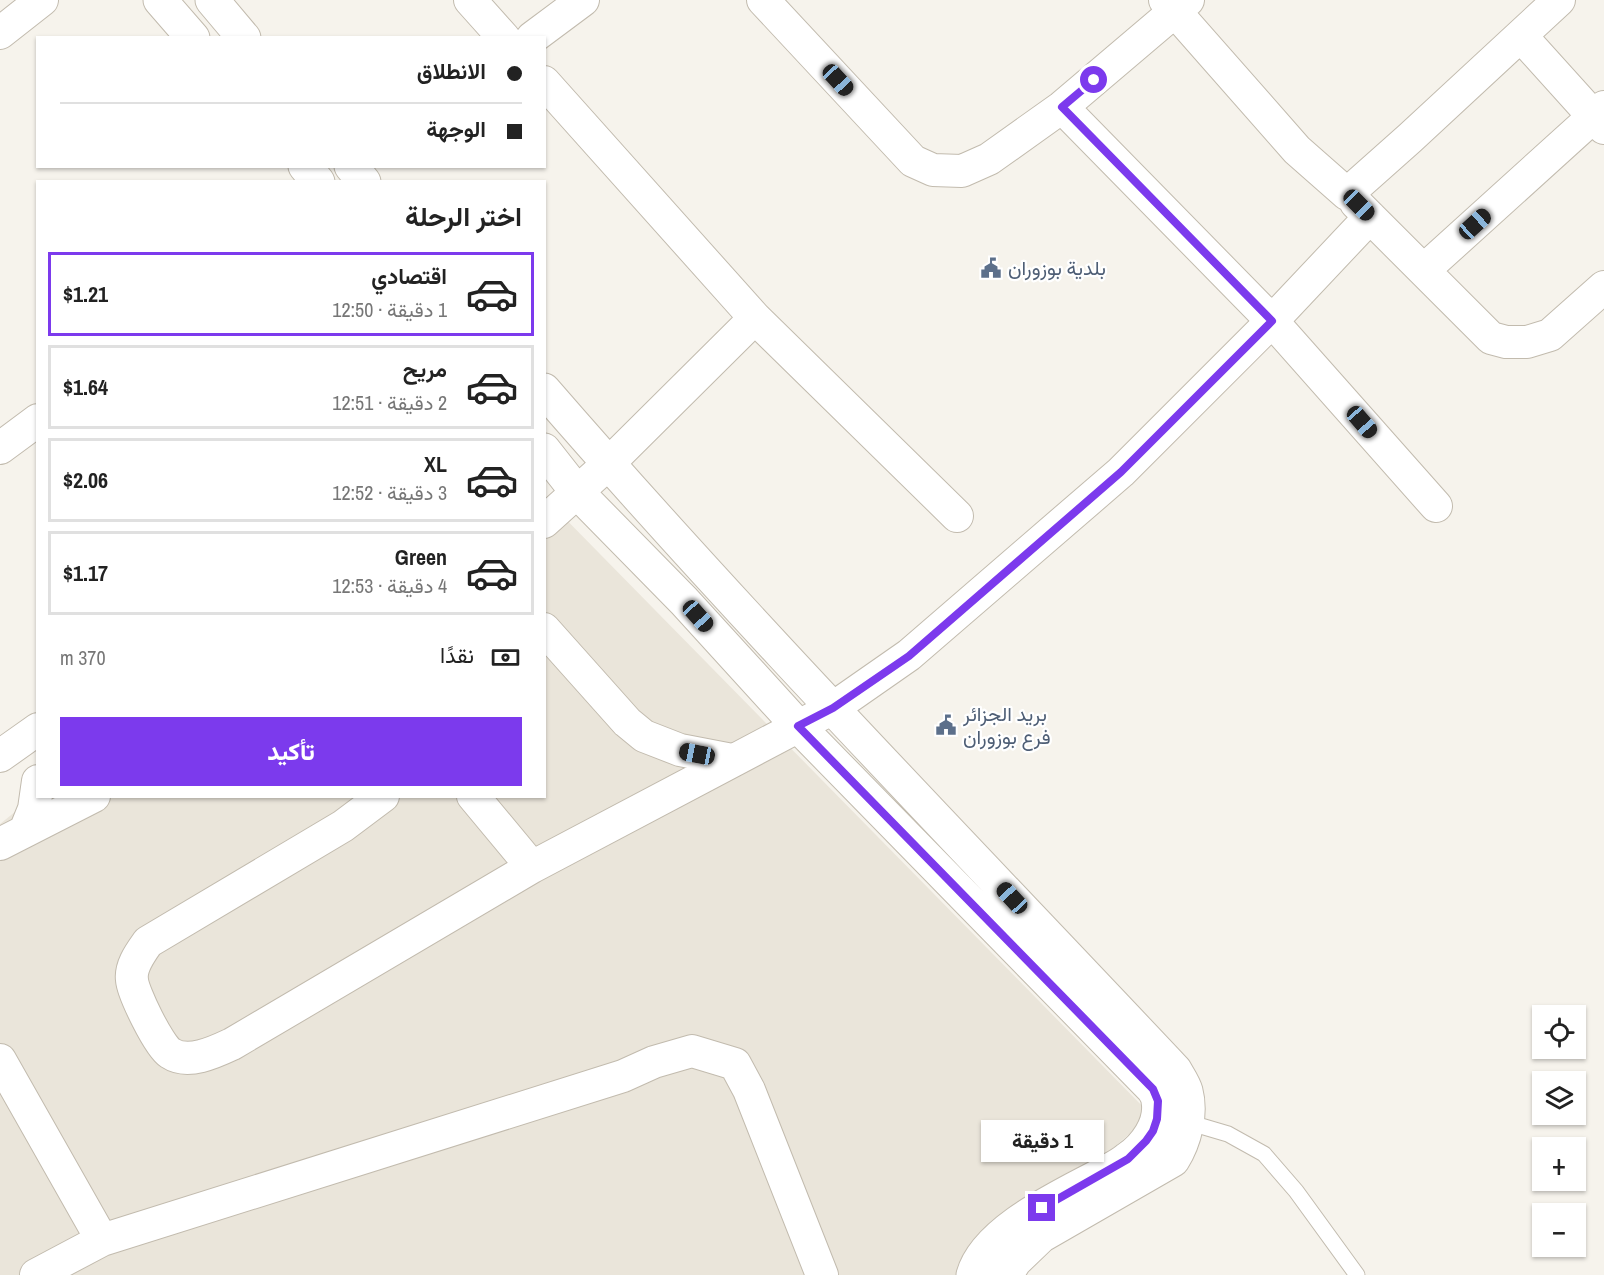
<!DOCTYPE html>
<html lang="ar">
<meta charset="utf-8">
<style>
:root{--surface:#fff;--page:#f6f6f6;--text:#222;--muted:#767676;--line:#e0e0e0;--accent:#7c3aed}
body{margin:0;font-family:"Archivo Narrow",Vazirmatn,sans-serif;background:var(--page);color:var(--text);direction:rtl;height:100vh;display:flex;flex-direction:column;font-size:22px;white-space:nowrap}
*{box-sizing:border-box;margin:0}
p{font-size:20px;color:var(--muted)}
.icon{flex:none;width:33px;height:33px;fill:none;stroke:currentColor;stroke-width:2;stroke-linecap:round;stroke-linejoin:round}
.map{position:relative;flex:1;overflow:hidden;direction:ltr}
.side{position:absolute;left:36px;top:180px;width:510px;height:618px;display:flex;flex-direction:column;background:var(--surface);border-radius:0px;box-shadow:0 2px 4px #0004;direction:rtl}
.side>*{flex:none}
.guide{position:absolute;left:36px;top:36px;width:510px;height:132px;border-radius:0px;box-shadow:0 2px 4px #0004;direction:rtl;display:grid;align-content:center;height:132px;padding:0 24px;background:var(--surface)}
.controls{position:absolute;left:1532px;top:1005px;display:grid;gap:12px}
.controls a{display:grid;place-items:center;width:54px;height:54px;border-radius:0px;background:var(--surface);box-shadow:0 2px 4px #0004;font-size:30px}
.end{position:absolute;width:27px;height:27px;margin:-14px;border:8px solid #7c3aed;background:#fff;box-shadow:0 0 0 3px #fff}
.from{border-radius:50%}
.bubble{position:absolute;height:42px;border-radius:0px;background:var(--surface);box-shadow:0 2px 4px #0004;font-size:20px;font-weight:800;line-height:42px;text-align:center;direction:rtl}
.car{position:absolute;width:18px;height:36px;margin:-18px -9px;border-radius:8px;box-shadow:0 0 4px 2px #0007;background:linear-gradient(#222 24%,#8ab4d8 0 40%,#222 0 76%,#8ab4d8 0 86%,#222 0)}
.guide b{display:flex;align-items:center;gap:21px;height:57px;font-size:22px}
.guide b+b{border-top:2px solid var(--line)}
.guide i{width:15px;height:15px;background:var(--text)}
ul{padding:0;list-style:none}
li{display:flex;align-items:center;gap:18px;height:84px;margin:0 12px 9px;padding:0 12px;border:3px solid var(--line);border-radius:0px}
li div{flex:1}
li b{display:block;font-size:22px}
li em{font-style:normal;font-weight:800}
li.on{border-color:var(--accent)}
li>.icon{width:54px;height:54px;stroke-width:1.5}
h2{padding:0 24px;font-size:27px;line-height:72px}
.pay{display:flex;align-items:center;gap:15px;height:66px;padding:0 24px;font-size:22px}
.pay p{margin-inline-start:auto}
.button{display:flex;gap:12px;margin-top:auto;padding:12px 24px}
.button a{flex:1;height:69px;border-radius:0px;background:var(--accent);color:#fff;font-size:24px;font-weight:800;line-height:69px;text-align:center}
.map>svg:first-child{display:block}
</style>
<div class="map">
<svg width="1604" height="1275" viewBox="0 0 1604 1275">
<rect width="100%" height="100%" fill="#f6f3ec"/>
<path fill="#eae5da" d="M545 498 1151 1115 967 1275H0V824L37 794 38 796H544Z"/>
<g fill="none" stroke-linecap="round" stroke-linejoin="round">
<g stroke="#c2bbae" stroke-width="17">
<path id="service" d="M1184 1121 1228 1134 1264 1154 1296 1191 1357 1275"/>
</g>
<g stroke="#c2bbae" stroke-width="34">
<path id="minor" d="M470 0 504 38
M763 0 913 161 933 170 962 171 989 159 1062 107 1188 0
M1165 0 1297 150 1347 194 1410 138 1559 0
M0 33 42 0
M1521 36 1604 128
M532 38 583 0
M544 82 755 318 957 516
M1062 107 1272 321 1436 506
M1356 203 1491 338 1506 342H1527L1550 335 1604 287
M1424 270 1604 107
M0 448 38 420
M544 522 608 464 755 318
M544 629 627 722 644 736 680 750 732 760
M0 756 38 729
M383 796 343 826 148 942C141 952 130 966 132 980 133 993 159 1046 170 1053 188 1065 215 1052 232 1044L532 867 833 708 909 655 1121 472 1272 321 1370 217
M473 796 532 867
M25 831 34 809 38 781
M0 844 94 796
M0 1060 102 1240
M36 1275 102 1240 623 1076 654 1062 692 1051 735 1064 749 1090 822 1275"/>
</g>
<g stroke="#c2bbae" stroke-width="35">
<path id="tertiary" d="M160 0 193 38
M212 0 244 38
M305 166 318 182
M351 166 364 182
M544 390C747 624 963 845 1175 1070 1179 1077 1184 1084 1186 1091 1192 1114 1185 1141 1173 1160L1041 1236 1015 1261 1006 1275
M544 450 577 492 684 601 798 726 1153 1089C1155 1092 1158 1097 1158 1101 1162 1124 1145 1147 1127 1159 1120 1165 1111 1169 1104 1173 1064 1195 986 1229 973 1275"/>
</g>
<use href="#service" stroke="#fff" stroke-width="15"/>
<use href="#minor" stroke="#fff" stroke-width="32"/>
<use href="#tertiary" stroke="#fff" stroke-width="33"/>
</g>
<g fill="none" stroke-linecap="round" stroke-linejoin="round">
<path stroke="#7c3aed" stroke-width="8" d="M1042 1208 1128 1159 1146 1141 1153 1131 1157 1119 1158 1101 1153 1089 798 726 833 708 909 656 1121 472 1272 321 1062 107 1094 80"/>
</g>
<defs>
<g id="civic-bare" transform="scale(1.62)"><path d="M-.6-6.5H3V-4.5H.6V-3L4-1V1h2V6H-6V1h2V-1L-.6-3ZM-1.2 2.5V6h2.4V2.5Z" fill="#5c6f8a" stroke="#fff" stroke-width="2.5" paint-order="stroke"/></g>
</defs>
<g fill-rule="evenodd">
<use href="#civic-bare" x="991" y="268"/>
<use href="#civic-bare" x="946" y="725"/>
</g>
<g text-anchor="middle" stroke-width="4.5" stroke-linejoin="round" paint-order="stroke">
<g font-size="20" fill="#4e5e75" stroke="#fff" text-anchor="start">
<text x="1008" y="275">بلدية بوزوران</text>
<text x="963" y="721">بريد الجزائر<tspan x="963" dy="23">فرع بوزوران</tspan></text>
</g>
</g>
</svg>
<div class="controls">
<a><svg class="icon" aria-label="locate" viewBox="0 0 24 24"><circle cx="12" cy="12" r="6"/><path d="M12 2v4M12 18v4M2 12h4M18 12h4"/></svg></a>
<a><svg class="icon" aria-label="layers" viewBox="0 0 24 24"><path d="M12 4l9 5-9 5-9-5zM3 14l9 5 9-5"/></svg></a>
<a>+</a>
<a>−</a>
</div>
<i class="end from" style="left:1094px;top:80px"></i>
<i class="end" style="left:1042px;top:1208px"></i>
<div class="bubble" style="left:981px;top:1120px;width:123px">1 دقيقة</div>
<i class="car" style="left:838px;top:80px;rotate:137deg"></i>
<i class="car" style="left:1359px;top:205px;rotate:135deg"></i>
<i class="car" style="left:1475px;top:224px;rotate:48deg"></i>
<i class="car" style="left:1362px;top:422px;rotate:139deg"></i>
<i class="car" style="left:698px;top:616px;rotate:138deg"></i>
<i class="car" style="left:697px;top:754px;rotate:281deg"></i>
<i class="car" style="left:1012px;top:898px;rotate:317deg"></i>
<div class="guide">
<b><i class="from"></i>الانطلاق</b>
<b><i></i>الوجهة</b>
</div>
<section class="side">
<h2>اختر الرحلة</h2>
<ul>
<li class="on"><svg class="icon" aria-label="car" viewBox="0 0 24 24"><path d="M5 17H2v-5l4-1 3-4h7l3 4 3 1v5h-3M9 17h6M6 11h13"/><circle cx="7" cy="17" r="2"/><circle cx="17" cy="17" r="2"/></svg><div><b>اقتصادي</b><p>1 دقيقة · 12:50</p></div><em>$1.21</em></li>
<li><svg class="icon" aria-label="car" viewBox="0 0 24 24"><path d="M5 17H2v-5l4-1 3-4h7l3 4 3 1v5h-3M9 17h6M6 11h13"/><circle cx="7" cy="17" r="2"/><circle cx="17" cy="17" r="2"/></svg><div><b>مريح</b><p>2 دقيقة · 12:51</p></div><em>$1.64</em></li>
<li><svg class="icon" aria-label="car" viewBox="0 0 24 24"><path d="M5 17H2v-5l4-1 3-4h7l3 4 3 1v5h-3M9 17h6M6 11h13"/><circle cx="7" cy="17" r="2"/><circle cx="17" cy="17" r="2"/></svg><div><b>XL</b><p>3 دقيقة · 12:52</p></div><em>$2.06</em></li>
<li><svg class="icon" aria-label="car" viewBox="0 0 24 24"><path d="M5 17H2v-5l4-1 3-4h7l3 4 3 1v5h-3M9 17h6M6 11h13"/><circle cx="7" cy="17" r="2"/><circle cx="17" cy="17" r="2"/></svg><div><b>Green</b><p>4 دقيقة · 12:53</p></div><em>$1.17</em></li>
</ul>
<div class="pay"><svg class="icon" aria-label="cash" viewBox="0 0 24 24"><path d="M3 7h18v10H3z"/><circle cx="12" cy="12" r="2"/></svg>نقدًا<p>370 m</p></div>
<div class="button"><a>تأكيد</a></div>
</section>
</div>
